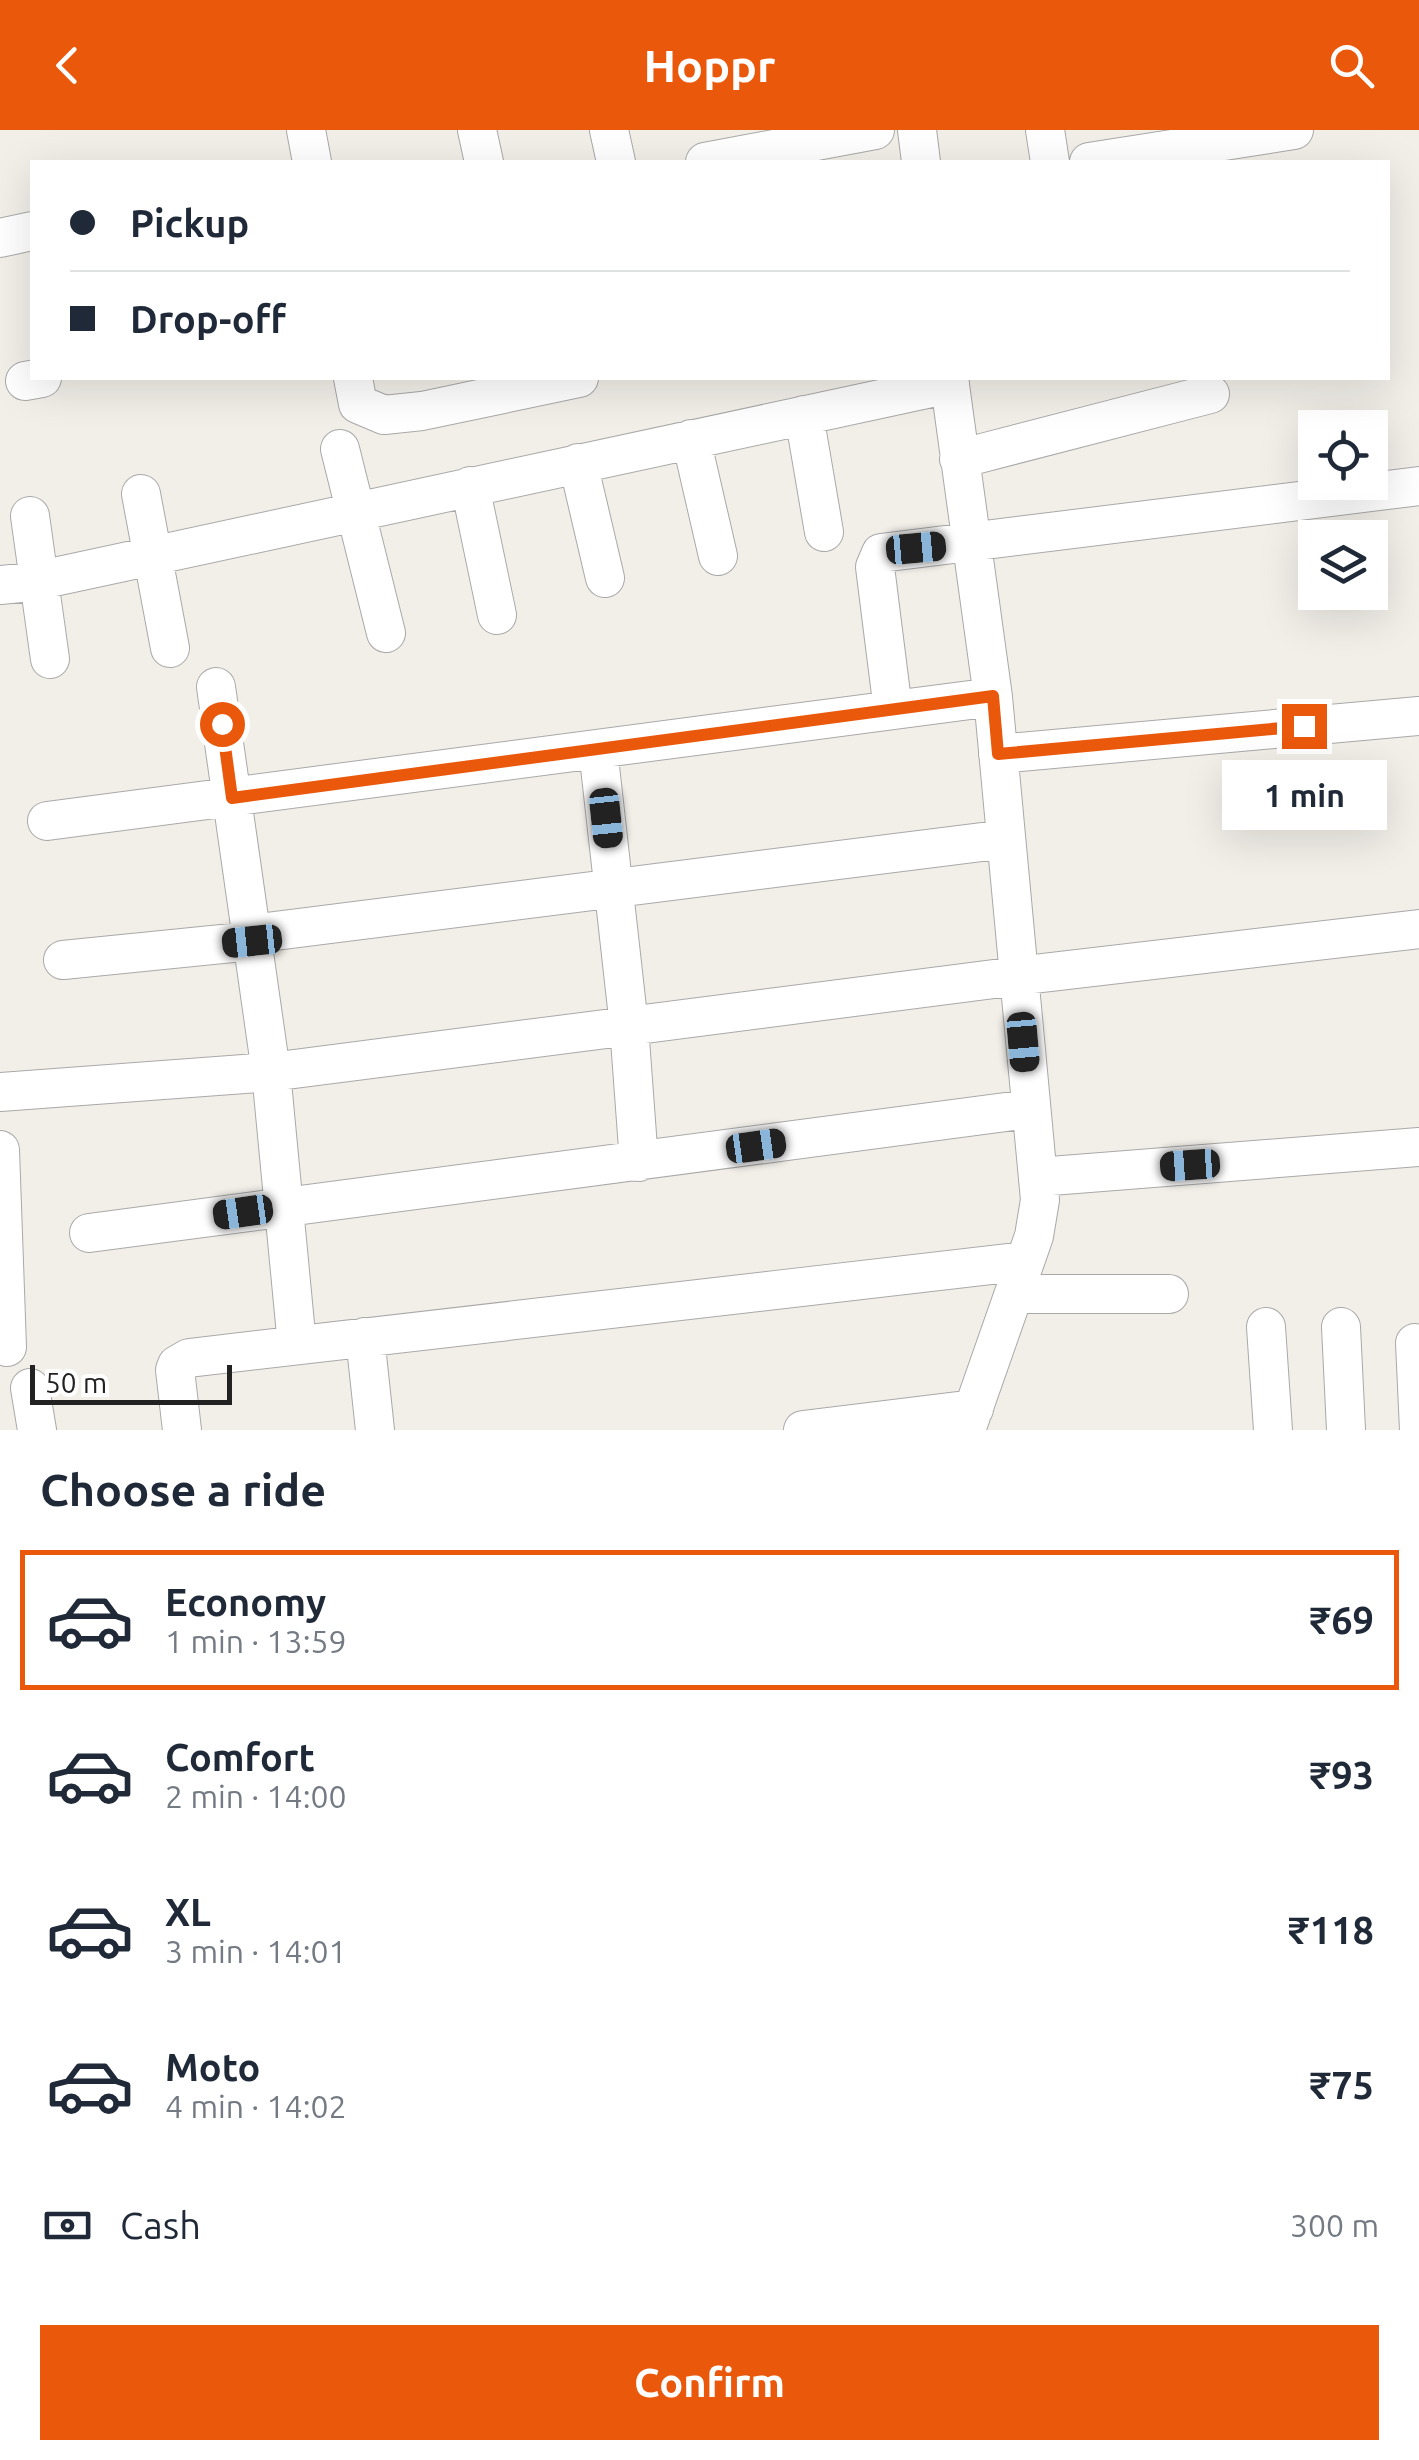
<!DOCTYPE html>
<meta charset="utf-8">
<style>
:root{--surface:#fff;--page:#f6f6f7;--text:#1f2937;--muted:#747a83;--line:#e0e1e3;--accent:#ea580c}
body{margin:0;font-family:Ubuntu,sans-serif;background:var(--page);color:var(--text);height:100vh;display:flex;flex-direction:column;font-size:38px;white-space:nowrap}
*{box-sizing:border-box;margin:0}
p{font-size:32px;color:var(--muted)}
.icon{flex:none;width:55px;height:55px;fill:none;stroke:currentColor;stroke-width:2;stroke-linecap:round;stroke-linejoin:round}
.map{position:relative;height:1300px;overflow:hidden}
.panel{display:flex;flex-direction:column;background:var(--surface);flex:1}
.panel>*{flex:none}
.top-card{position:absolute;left:30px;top:30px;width:1360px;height:220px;border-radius:0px;box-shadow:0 10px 40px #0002;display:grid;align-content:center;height:220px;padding:0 40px;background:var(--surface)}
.tools{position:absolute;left:1298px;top:280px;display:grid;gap:20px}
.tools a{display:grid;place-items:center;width:90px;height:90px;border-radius:0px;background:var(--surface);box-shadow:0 10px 40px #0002;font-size:50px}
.scale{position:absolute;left:30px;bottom:25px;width:202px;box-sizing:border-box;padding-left:10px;border:5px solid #222;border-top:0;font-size:28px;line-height:35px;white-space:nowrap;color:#222;-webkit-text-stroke:8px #fff;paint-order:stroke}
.end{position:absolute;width:45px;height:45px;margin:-22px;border:12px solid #ea580c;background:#fff;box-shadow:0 0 0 5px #fff}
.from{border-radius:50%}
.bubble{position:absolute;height:70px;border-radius:0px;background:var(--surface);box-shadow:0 10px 40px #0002;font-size:32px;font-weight:700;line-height:70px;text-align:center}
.car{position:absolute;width:30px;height:60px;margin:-30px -15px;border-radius:12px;box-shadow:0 0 8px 2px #0007;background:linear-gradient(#222 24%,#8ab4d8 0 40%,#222 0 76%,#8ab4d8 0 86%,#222 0)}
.top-card b{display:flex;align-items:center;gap:35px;height:95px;font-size:38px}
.top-card b+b{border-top:2px solid var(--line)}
.top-card i{width:25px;height:25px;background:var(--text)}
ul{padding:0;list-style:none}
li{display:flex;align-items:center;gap:30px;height:140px;margin:0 20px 15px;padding:0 20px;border:5px solid transparent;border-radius:0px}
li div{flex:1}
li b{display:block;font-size:38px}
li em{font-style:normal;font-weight:700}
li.on{border-color:var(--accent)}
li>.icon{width:90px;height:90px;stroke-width:1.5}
h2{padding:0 40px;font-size:45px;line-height:120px}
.pay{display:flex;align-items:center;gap:25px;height:110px;padding:0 40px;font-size:38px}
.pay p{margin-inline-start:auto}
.cta{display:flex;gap:20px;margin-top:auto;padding:20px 40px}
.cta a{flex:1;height:115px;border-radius:0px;background:var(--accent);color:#fff;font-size:40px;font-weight:700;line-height:115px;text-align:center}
header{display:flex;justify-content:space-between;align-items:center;height:130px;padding:0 40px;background:var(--accent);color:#fff;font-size:45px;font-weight:700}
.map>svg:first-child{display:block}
</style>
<header><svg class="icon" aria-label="back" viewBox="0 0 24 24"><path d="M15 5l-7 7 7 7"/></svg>Hoppr<svg class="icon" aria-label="search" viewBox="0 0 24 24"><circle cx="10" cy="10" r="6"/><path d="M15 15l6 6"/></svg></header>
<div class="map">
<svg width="1419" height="1300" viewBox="0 0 1419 1300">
<rect width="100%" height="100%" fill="#f2efe9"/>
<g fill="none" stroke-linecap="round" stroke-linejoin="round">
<g stroke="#a9a9a9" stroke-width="40">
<path id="minor" d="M306 0 312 32
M477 0 484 32
M609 0 616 32
M917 0 921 32
M1045 0 1050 32
M705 32 875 0
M1089 32 1294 0
M0 108 32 101
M353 248 358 274 384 285 422 281 579 248
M949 248 993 567 1040 1070 1034 1106 966 1300
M25 251 42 248
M804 285 824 402
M691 309 718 426
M340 319 386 503
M959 329 1210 264
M578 333 605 448
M470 356 497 485
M141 364 170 518
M30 386 50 529
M0 455 31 452 950 254
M216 557 271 942 297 1215
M893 580 875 437 881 423 1419 356
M598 619 629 896 639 1032
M998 624 1419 586
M47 691 993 567
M251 804 1006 709
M63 830 252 811
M0 962 271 942 1017 846 1419 799
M0 1020 7 1217
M1038 1047 1419 1017
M89 1103 1029 979
M1014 1164H1169
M1266 1197 1273 1300
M1341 1197 1346 1300
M365 1207 375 1300
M1415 1213 1419 1300
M30 1258 37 1300
M182 1300 175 1240 177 1235 189 1228 1025 1131
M803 1300 974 1279"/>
</g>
<use href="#minor" stroke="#fff" stroke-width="38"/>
</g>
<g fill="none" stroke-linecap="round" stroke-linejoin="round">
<path stroke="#ea580c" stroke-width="12" d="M222 594 232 668 993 566 998 624 1304 596"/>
</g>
</svg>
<div class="tools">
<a><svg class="icon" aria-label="locate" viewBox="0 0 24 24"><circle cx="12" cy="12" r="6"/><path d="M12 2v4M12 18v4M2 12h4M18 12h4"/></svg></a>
<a><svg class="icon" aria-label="layers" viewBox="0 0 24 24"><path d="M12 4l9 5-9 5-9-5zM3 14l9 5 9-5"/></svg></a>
</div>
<div class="scale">50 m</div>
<i class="end from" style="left:222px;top:594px"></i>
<i class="end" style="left:1304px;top:596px"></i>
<div class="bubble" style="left:1222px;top:630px;width:165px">1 min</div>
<i class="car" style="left:916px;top:418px;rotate:85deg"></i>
<i class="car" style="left:606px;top:688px;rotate:174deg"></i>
<i class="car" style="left:252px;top:811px;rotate:264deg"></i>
<i class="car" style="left:1023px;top:912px;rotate:175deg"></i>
<i class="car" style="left:756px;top:1016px;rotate:82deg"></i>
<i class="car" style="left:1190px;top:1035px;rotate:266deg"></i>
<i class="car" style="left:243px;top:1082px;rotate:262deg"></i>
<div class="top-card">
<b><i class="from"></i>Pickup</b>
<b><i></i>Drop-off</b>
</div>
</div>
<section class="panel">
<h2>Choose a ride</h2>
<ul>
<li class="on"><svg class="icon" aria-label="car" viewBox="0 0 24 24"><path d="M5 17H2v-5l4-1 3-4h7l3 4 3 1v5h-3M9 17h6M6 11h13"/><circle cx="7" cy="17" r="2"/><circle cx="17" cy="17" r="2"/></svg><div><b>Economy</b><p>1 min · 13:59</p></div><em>₹69</em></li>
<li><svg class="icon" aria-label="car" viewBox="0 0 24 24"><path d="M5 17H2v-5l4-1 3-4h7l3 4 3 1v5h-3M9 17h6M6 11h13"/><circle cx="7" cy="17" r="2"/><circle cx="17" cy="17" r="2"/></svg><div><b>Comfort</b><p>2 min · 14:00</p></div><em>₹93</em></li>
<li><svg class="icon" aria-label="car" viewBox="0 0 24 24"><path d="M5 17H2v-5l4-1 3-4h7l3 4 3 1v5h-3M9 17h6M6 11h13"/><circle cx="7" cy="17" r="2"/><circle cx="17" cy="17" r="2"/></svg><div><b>XL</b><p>3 min · 14:01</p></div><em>₹118</em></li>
<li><svg class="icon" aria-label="car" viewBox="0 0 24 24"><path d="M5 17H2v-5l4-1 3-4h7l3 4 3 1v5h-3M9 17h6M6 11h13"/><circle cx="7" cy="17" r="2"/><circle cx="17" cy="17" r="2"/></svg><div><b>Moto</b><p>4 min · 14:02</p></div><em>₹75</em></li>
</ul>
<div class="pay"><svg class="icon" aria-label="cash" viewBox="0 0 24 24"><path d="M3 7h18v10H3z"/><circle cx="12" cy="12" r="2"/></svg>Cash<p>300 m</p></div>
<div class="cta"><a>Confirm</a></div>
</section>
